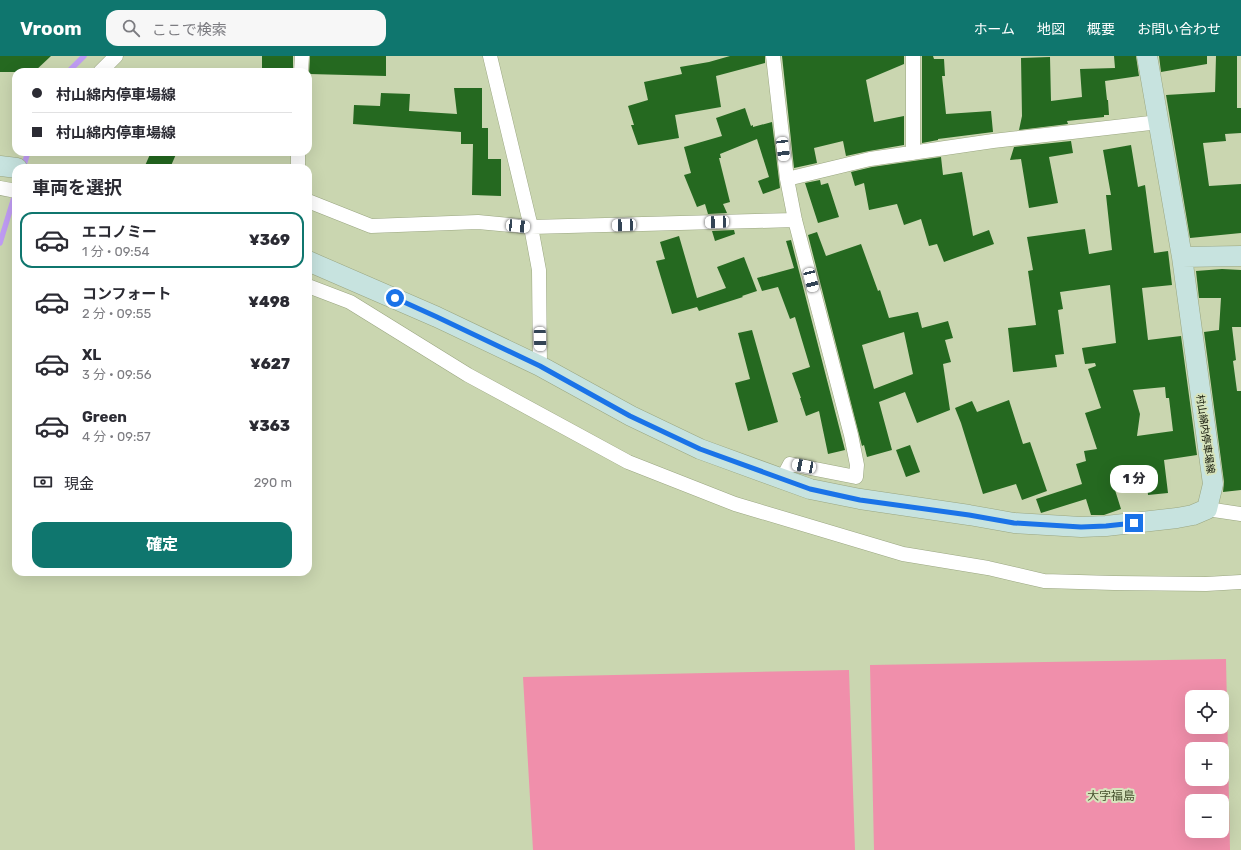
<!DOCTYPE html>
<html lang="ja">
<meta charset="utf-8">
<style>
:root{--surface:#fff;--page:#f7f7f7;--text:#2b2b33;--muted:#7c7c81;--line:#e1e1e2;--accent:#0f766e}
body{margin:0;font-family:Rubik,"Noto Sans JP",sans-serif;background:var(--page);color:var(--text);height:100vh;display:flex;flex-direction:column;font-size:15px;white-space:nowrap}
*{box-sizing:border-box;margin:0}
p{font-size:13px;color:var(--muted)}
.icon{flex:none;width:22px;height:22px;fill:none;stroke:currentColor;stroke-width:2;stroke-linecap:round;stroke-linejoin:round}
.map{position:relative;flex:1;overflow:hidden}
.details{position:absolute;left:12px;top:108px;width:300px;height:412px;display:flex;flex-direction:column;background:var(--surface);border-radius:12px;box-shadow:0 4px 16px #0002}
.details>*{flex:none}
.banner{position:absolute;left:12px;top:12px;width:300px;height:88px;border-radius:12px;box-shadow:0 4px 16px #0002;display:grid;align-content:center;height:88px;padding:0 20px;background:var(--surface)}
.controls{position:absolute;left:1185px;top:634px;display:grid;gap:8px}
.controls a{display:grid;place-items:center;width:44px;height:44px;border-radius:8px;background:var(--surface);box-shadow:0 4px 16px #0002;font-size:20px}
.end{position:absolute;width:18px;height:18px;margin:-9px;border:5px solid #1a73e8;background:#fff;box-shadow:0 0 0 2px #fff}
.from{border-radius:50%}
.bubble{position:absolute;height:28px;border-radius:12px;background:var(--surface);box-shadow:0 4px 16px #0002;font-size:13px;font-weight:800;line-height:28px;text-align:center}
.car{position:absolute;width:12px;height:24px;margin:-12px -6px;border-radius:5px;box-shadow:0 0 3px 1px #0007;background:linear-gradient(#fff 24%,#345 0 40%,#fff 0 76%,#345 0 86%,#fff 0)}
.banner b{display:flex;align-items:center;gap:14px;height:38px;font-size:15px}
.banner b+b{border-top:1px solid var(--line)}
.banner i{width:10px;height:10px;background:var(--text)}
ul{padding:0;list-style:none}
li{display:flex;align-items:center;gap:12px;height:56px;margin:0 8px 6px;padding:0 12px;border:2px solid transparent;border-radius:12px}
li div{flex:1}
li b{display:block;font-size:15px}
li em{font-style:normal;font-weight:800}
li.active{border-color:var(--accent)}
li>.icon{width:36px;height:36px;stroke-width:1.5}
h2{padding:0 20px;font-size:18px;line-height:48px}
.pay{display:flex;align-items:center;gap:10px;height:44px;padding:0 20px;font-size:15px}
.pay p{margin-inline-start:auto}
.button{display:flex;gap:8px;margin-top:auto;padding:8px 20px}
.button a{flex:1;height:46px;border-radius:12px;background:var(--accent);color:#fff;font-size:16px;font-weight:800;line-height:46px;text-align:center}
header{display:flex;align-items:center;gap:24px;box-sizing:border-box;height:56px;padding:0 20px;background:var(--accent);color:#fff}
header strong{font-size:19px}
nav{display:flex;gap:22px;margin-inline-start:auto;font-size:14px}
.search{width:280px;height:36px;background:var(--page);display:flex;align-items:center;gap:10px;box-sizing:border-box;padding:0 14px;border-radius:12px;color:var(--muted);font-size:15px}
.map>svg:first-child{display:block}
</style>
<header>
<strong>Vroom</strong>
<div class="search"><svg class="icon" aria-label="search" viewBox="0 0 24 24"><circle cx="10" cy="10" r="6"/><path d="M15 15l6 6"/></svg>ここで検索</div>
<nav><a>ホーム</a><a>地図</a><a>概要</a><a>お問い合わせ</a></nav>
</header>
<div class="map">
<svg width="1241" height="794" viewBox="0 0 1241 794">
<rect width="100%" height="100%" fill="#cad6b0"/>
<path fill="#f08fab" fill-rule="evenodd" d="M1226 603 1230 794H874L870 609ZM1192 641H1222V671H1192ZM1192 693H1222V723H1192ZM1192 745H1222V775H1192Z
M849 614 855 794H533L523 621Z"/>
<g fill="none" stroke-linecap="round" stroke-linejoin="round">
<path stroke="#c09cf4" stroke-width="5.5" d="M68 16 84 0
M23 112 28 96
M0 187 16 135"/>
</g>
<path fill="#256920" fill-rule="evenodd" d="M0 0H51L34 16H0Z
M262 0H293V16H262Z
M310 0H386V20L309 18Z
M730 0H765V7L716 20 721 51 675 59 679 82 638 89 631 69H634L628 50 648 44 644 26 682 18 680 11 709 6Z
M782 0H904V8L866 24 874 66 904 60V89L869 95 846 100 843 85 814 92 817 107 794 112Z
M922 0H933L934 3H944L945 20H942L946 58 991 55 993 76 938 83V84L922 87Z
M1114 0H1136L1139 20 1105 25 1107 44H1108L1109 59H1104V61L1067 65 1068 68 1019 74 1022 60 1021 2 1050 1 1051 45 1082 41 1080 13 1115 12Z
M1159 0H1207V8L1161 16Z
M1216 0H1237V52H1241V77L1225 78 1226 85 1203 87 1209 130 1241 128V177L1190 182 1166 39 1215 36Z
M454 32H482V72H488V103H501V140L472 139 473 88H461V76L353 68 354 49 380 50 381 37 410 38 409 55 457 58Z
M745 52 751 70 753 69V71L772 66 780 132 763 138 758 125 769 121 757 83 720 98 721 102H719L730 146 723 148 727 157 708 158 705 148 697 151 684 119 691 117 684 91 722 80 716 62Z
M1071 85 1073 97 1049 101 1058 147 1029 152 1021 103 1010 104 1014 91Z
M1131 89 1138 131 1145 129 1154 197 1168 195 1172 229 1142 232 1148 284 1181 280 1197 399 1164 404 1168 437 1148 439 1147 427 1115 434 1121 453 1104 459H1091L1086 443 1041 457 1036 443 1082 428 1076 408 1086 405 1084 395 1097 393 1085 357 1101 352 1088 313 1096 310 1095 307 1085 308 1082 292 1116 287 1110 229 1060 236 1063 253 1058 254 1064 298 1055 299 1057 311 1013 316 1008 272 1036 269 1028 215 1033 214 1027 181 1085 173 1089 198 1112 194 1106 139H1111L1103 94ZM1165 331 1166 342H1169L1173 375 1137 380 1140 358 1133 334Z
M151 96H177L170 112H144Z
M941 101 943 119 962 116 973 180 989 174 994 188 944 206 937 188 929 190 921 163 904 169 897 148 869 154 864 127 855 130 851 116 872 111Z
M820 124 821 129 828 127 839 161 818 167 805 127Z
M734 174 735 178 715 185 712 175Z
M817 176 826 200 861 188 878 235 880 234 889 262 918 256 922 272 948 265 953 282 945 284 951 306 943 308 950 354 917 367 905 336 879 346 892 394 867 401 864 389 862 390 808 179ZM904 276 913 318 874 333 862 289Z
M679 180 697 242 726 232 717 211 744 201 757 235 742 240 743 241 699 255 697 251 672 258 656 205 665 203 660 186Z
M791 184 845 394 828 398 819 355 806 360 800 342H801L792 317 810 311 795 261 790 263 778 231 762 235 757 222 794 212 786 185Z
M1222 213 1241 214V271H1232L1236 304 1233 305 1237 335H1241V434L1223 436 1224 426 1204 276 1219 274 1221 242H1199L1196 215Z
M752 274 778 366 748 375 735 327 750 323 738 277Z
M1009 344 1023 388 1030 386 1047 435 1022 444 1016 428 983 438 961 367 955 352 972 345 977 356Z
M910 389 920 416 906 421 896 394Z"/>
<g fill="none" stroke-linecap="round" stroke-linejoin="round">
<g stroke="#9aa681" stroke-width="15">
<path id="street" d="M490 0 531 171 539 214 540 310
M773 0 787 123 795 164 851 379 857 409 856 421 790 408 782 423
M913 0V97
M100 16 116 0
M301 16 302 0
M298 112V96
M787 123 870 103 993 85 1159 66
M0 132 16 135
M308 145 371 170 478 166 531 171 795 164
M308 230 350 246 468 319 628 406 735 448 903 498 988 512 1044 525 1114 527 1206 528 1241 526
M1207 453 1241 458"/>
</g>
<g stroke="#9aa681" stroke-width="21">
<path id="secondary" d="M0 110 17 112
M1182 201 1241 200
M308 205 437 261 540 310 631 360 700 393 810 433 860 443 969 459 1014 467 1081 471 1106 470 1177 462 1193 459 1207 453 1213 428 1182 201 1147 0"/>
</g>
<use href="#street" stroke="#fff" stroke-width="14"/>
<use href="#secondary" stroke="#c7e3df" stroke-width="20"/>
</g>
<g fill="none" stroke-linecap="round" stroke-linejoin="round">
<path stroke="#1a73e8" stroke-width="5" d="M395 242 437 261 540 310 630 360 700 393 810 433 860 444 969 459 1014 467 1081 471 1106 470 1134 467"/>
</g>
<g text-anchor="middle" stroke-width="4" stroke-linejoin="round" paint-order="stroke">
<g font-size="10" fill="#101406" stroke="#d7e4bd">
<text transform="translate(1206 378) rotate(82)" y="4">村山綿内停車場線</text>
</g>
<g font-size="12" fill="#47512f" stroke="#d7e4bd">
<text x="1111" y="744">大字福島</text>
</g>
</g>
</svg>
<div class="controls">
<a><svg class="icon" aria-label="locate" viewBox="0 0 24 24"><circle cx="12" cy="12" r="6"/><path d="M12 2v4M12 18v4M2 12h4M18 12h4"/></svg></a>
<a>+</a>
<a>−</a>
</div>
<i class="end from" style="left:395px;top:242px"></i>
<i class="end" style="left:1134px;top:467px"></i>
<div class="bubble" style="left:1110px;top:409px;width:48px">1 分</div>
<i class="car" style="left:783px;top:93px;rotate:173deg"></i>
<i class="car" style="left:717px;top:166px;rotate:268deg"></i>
<i class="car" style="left:624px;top:169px;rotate:268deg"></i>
<i class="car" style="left:518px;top:170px;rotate:96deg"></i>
<i class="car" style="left:811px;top:224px;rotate:166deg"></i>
<i class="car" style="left:540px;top:283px;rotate:179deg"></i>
<i class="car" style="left:804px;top:410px;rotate:281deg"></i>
<div class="banner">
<b><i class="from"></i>村山綿内停車場線</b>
<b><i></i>村山綿内停車場線</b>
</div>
<section class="details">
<h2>車両を選択</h2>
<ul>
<li class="active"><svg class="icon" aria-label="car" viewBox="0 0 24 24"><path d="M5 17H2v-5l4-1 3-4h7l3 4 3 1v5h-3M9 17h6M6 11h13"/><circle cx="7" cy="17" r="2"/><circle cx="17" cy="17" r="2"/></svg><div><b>エコノミー</b><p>1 分 · 09:54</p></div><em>¥369</em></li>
<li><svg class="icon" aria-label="car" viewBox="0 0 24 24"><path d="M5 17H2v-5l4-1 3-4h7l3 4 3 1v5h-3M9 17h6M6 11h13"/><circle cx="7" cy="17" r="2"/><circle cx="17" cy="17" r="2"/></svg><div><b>コンフォート</b><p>2 分 · 09:55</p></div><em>¥498</em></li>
<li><svg class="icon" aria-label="car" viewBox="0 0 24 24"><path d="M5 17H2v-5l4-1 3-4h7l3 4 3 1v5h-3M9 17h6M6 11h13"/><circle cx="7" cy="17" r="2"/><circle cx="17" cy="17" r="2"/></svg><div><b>XL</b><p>3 分 · 09:56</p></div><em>¥627</em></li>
<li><svg class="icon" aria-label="car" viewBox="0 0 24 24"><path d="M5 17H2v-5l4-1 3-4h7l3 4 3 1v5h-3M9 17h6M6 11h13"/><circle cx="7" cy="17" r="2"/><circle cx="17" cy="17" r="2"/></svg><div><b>Green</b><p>4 分 · 09:57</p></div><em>¥363</em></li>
</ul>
<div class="pay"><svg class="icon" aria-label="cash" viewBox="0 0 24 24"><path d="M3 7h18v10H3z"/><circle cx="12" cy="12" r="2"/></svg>現金<p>290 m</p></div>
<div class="button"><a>確定</a></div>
</section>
</div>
